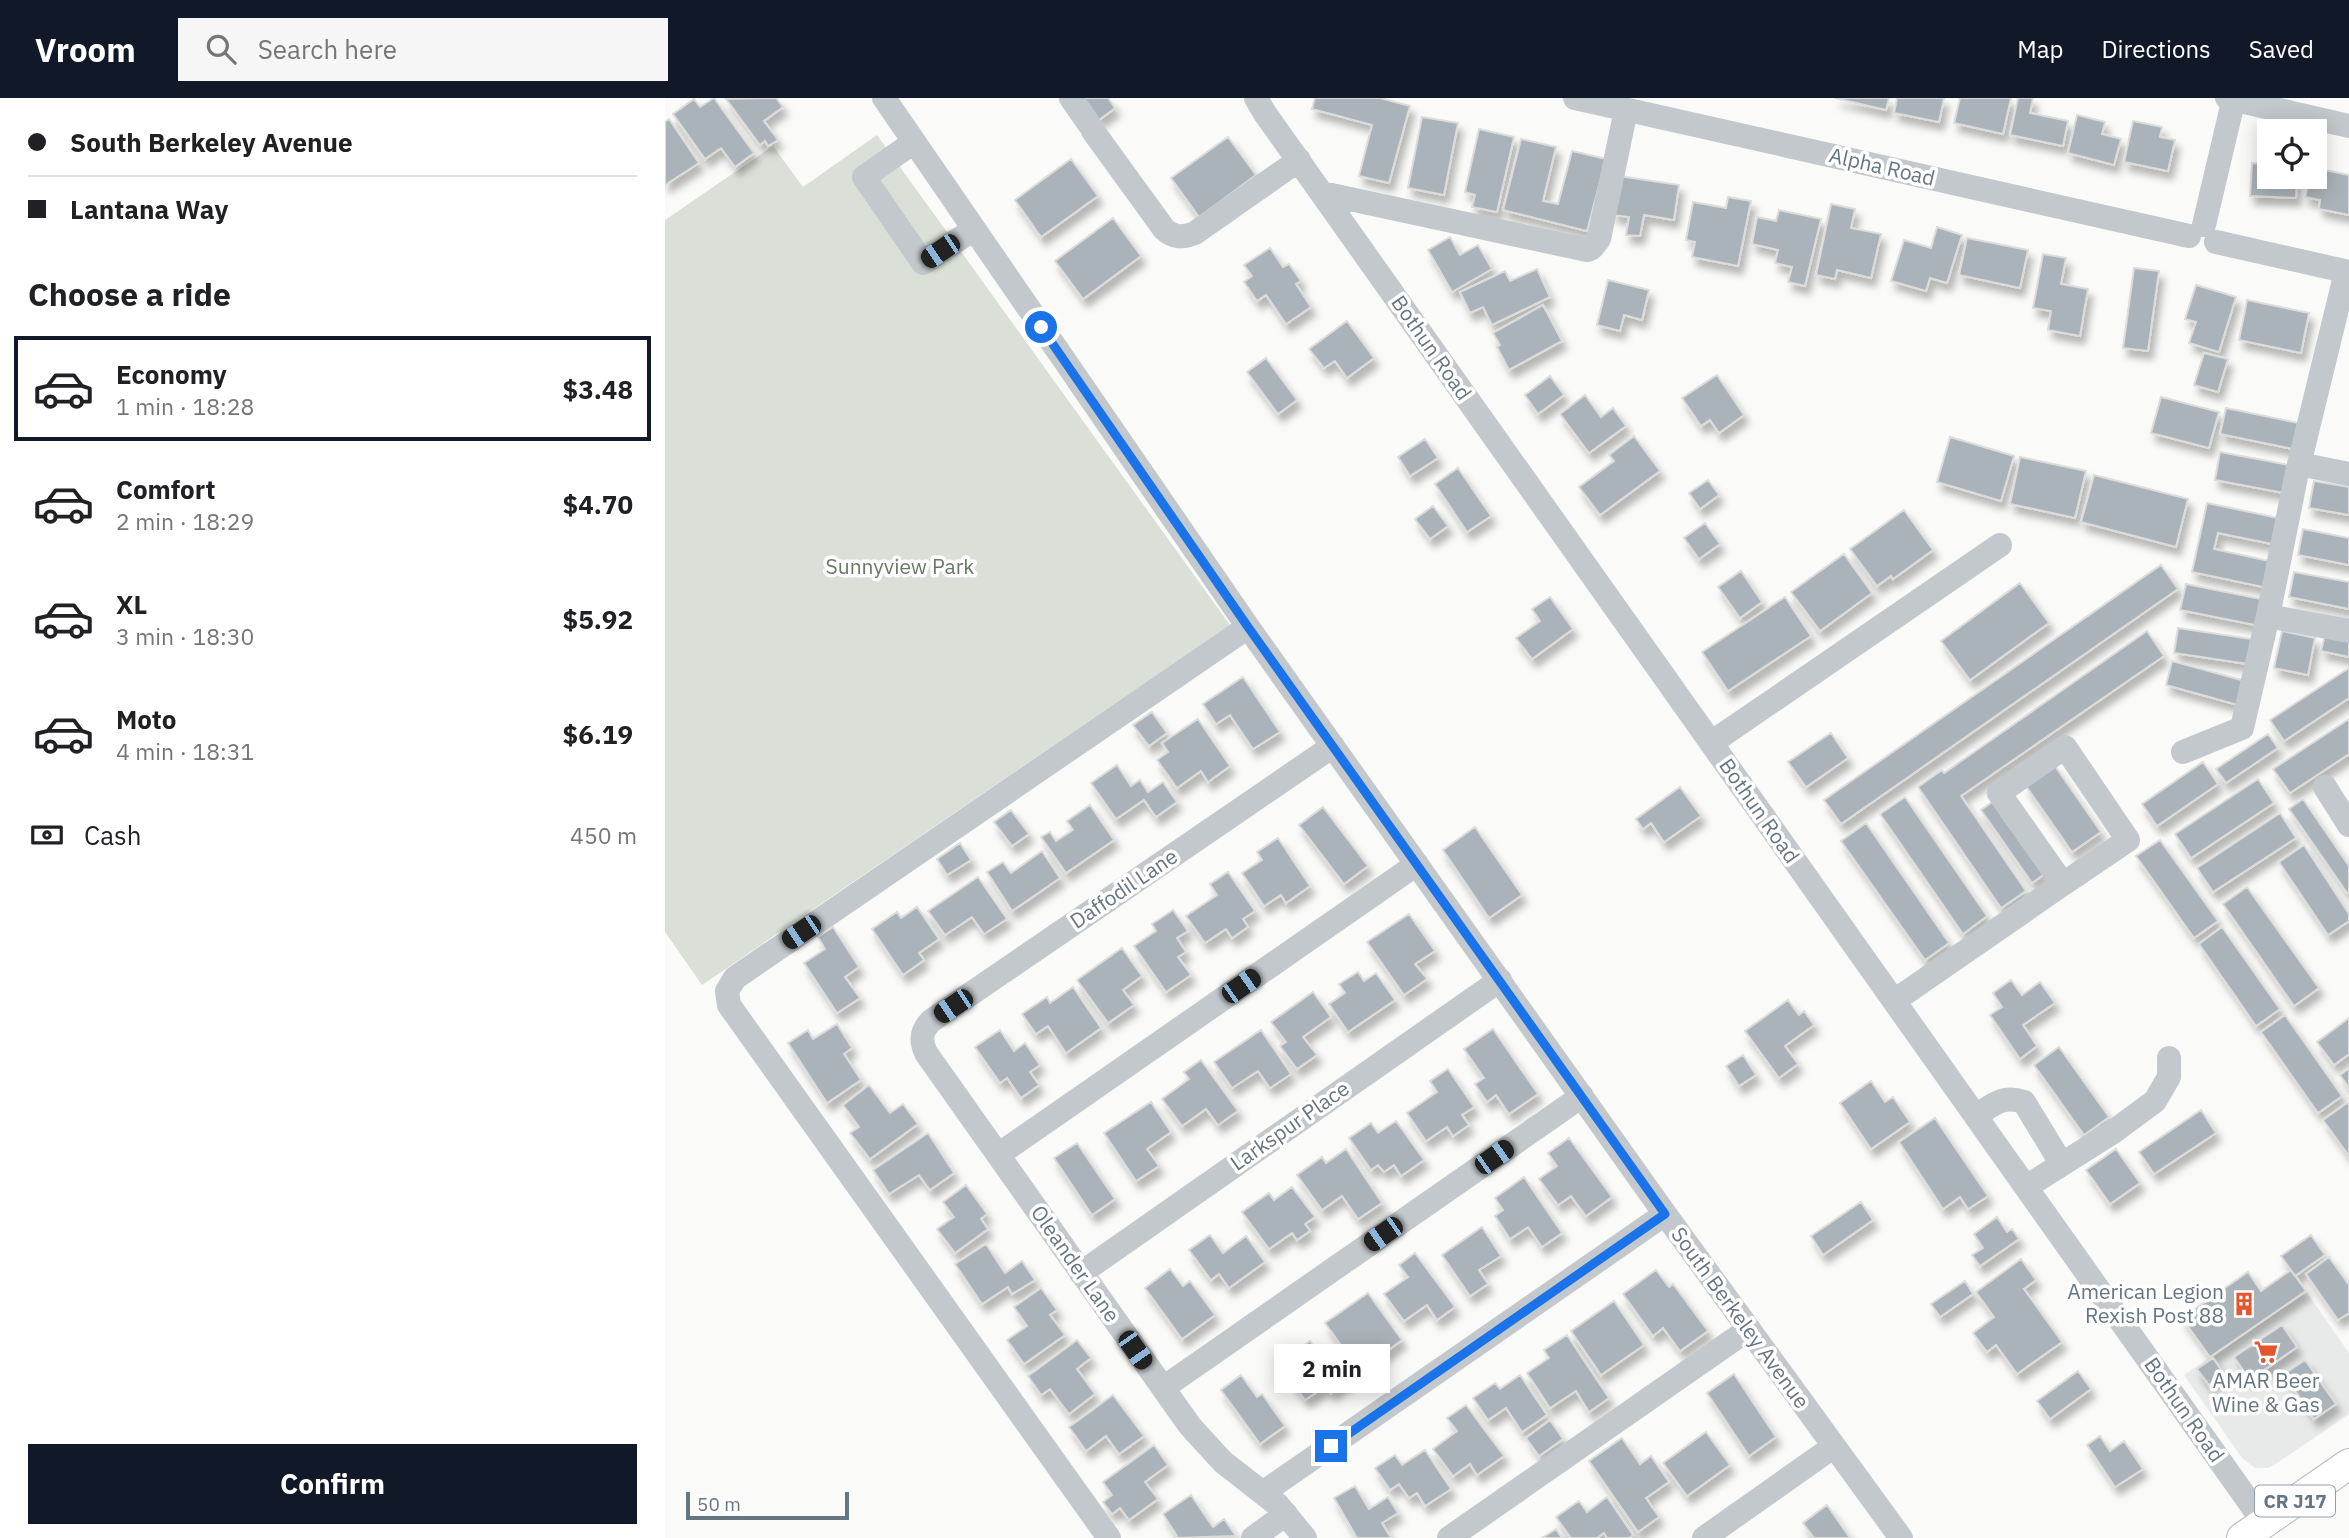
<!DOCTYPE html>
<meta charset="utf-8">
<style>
:root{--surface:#fff;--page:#f6f6f6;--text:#202124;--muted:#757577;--line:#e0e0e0;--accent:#111827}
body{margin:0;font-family:"IBM Plex Sans",sans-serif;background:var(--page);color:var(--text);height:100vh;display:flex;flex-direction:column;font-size:26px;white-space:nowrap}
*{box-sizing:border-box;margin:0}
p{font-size:23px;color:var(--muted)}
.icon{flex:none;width:38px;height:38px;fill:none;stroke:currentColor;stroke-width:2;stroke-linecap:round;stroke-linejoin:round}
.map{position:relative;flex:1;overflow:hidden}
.drawer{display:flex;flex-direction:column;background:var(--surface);width:665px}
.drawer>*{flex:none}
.top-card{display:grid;align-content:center;height:154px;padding:0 28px;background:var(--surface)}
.buttons{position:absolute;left:1592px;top:21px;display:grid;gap:14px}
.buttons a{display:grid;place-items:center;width:70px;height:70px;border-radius:0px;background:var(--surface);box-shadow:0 4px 18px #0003;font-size:35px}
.scale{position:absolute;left:21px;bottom:18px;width:163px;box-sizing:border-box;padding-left:7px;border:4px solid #657683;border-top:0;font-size:19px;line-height:24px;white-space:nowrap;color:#657683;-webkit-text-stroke:5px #fff;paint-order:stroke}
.end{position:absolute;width:32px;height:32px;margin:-16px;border:9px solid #1a73e8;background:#fff;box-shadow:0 0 0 4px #fff}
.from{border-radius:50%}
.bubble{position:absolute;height:49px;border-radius:0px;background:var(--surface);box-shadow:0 4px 18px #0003;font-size:23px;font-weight:700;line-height:49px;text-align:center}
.car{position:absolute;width:21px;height:42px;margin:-21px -10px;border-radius:9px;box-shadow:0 0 5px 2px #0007;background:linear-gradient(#222 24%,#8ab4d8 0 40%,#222 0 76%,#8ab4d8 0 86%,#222 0)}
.top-card b{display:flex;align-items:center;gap:24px;height:66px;font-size:26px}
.top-card b+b{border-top:2px solid var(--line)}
.top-card i{width:18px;height:18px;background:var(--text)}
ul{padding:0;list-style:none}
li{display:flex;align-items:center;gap:21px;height:105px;margin:0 14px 10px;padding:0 14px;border:4px solid transparent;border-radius:0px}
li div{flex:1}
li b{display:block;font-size:26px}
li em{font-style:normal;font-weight:700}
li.on{border-color:var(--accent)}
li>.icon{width:63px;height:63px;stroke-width:1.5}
h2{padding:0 28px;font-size:32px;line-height:84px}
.pay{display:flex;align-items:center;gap:18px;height:77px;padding:0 28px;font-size:26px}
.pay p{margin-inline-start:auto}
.cta{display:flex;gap:14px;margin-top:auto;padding:14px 28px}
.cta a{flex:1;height:80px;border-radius:0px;background:var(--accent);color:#fff;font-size:28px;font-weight:700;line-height:80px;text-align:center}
header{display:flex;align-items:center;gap:42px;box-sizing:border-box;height:98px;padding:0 35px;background:var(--accent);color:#fff}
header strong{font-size:33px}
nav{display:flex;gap:38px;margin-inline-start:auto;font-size:24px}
.search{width:490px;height:63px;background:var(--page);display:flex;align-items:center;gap:18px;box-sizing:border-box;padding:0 24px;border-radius:0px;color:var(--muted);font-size:26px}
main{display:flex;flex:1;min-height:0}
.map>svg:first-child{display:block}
</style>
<header>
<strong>Vroom</strong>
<div class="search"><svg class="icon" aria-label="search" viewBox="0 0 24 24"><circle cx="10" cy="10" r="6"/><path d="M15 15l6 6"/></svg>Search here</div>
<nav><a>Map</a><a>Directions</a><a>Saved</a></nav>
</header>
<main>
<section class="drawer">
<div class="top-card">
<b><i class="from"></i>South Berkeley Avenue</b>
<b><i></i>Lantana Way</b>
</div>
<h2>Choose a ride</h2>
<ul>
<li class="on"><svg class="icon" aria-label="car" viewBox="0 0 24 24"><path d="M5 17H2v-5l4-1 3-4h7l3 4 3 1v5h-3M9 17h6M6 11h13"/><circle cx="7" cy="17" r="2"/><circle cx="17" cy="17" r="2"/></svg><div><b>Economy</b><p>1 min · 18:28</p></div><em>$3.48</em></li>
<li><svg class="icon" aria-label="car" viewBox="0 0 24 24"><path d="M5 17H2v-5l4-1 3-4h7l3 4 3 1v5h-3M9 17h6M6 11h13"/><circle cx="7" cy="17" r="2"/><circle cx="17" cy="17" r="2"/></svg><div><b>Comfort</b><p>2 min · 18:29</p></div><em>$4.70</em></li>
<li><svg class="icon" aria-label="car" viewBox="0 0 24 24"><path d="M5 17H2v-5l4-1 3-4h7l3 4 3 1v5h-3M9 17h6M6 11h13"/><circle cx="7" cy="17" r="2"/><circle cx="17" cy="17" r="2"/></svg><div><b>XL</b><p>3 min · 18:30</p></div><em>$5.92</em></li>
<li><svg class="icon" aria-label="car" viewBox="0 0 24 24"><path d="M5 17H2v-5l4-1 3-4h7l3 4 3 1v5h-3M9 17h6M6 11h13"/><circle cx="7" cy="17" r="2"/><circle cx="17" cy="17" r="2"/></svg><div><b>Moto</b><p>4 min · 18:31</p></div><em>$6.19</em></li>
</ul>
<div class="pay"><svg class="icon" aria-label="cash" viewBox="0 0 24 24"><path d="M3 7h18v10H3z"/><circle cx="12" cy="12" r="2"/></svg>Cash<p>450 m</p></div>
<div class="cta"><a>Confirm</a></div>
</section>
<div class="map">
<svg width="1684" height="1440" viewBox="0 0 1684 1440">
<defs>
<filter id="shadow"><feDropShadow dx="4.5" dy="8" stdDeviation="3.5" flood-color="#0004"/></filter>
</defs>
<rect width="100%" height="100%" fill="#fafaf8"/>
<path fill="#e8e9e9" d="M1641 1193 1684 1255V1316L1612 1365 1603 1370H1590L1577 1360 1519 1277Z"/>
<path fill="#dadfd7" d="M212 37 565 527 37 887 0 834V122L108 48 138 89Z"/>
<path fill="#aab3b9" stroke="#dcdcda" stroke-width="2" filter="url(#shadow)" d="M49 0 89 55 70 69 56 50 40 61 8 16 29 1 35 9Z
M111 0 118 9 99 23 113 42 103 48 100 43 95 47 61 1Z
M418 0H443L450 10 434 22Z
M650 0H715L745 8 724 85 694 78 707 27 647 11Z
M1170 0H1224L1221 12Z
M1232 0H1279L1274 24 1229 15Z
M1295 0H1346L1338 36 1289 25Z
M1353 0H1368L1365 15 1403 23 1398 48 1345 37Z
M1412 17 1440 24 1437 36 1456 41 1449 67 1403 55Z
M757 19 793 25 779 97 743 90Z
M4 21 34 65 0 87V24Z
M1468 23 1497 29 1495 39 1510 42 1503 73 1459 64Z
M814 31 849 39 832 114 807 109 810 97 800 94Z
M563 39 591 77 534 119 506 80Z
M856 41 891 49 878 103 893 106 907 53 941 61 922 133 838 112Z
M406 61 433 98 376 139 350 102Z
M1587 65 1605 66V79H1632L1631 100 1585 98Z
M1650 70 1684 77V117L1654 111 1655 102 1640 99 1645 79H1650Z
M954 78 1014 87 1009 122 979 117 975 138 961 137 964 119 948 117Z
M1063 99 1086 103 1073 168 1027 159 1030 144 1021 142 1028 104 1061 110Z
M1166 106 1190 111 1186 130 1216 136 1206 180 1172 172 1170 181 1151 177Z
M1114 112 1156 121 1140 188 1123 184 1127 169 1110 165 1113 152 1087 146 1092 119 1111 123Z
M448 120 476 158 418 201 390 163Z
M1272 129 1297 137 1282 185 1265 180 1261 193 1226 183 1239 142 1266 150Z
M785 139 795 157 813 147 827 171 787 194 763 152Z
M1302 140 1363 152 1355 190 1294 177Z
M605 150 618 169 624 166 636 183 631 186 646 209 621 226 601 197 592 203 579 184 587 178 579 167Z
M1378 156 1401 160 1396 186 1423 191 1415 238 1383 232 1386 213 1368 210Z
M1469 170 1494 173 1483 253 1458 250Z
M872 171 885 199 827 227 818 209 805 215 795 194 840 173 845 183Z
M943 182 984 192 977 222 959 217 955 233 932 227Z
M1531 187 1571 199 1554 254 1524 245 1531 224 1520 221Z
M1582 202 1644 215 1636 255 1574 242Z
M878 207 897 243 844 272 832 249 835 247 828 235Z
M682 223 709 260 682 280 670 263 659 270 644 251Z
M1539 255 1563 261 1553 294 1529 287Z
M601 260 632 302 613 316 582 274Z
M1052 277 1079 317 1054 335 1045 322 1036 328 1017 300Z
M885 278 899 297 873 316 860 297Z
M920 297 936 319 948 310 961 328 924 355 895 316Z
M1496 299 1554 314 1544 350 1486 335Z
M1561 310 1633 325 1628 351 1555 336Z
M969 338 995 373 935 417 914 389 949 363 944 357Z
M1285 339 1349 358 1336 403 1272 384Z
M760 341 773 360 745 378 733 359Z
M1555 354 1624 367 1619 395 1550 382Z
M1355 359 1421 373 1410 420 1345 406Z
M793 370 826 418 802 434 770 386Z
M1429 377 1523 401 1511 449 1416 424Z
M1043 382 1054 397 1035 411 1024 395Z
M1649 383 1684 389V417L1644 410Z
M1542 405 1613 420 1607 446 1553 435 1549 451 1604 463 1598 489 1527 474Z
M768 408 783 428 765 441 750 421Z
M1239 412 1268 452 1228 481 1226 478 1212 488 1185 451Z
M1040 425 1055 446 1034 461 1019 440Z
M1638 431 1684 440V467L1633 457Z
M1179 456 1207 495 1155 533 1126 494Z
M1496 467 1513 491 1176 726 1159 702Z
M1076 473 1097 504 1075 520 1053 489Z
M1629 474 1684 484V511L1624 499Z
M1355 485 1384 525 1305 582 1276 543Z
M1521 486 1596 501 1590 527 1515 512Z
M885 499 908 531 867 561 851 540 875 523 867 511Z
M1120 499 1146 538 1063 593 1037 554Z
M1513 530 1586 541 1583 566 1509 555Z
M1482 533 1499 558 1296 698 1361 793 1336 810 1253 689 1277 672 1279 675Z
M1617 533 1650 540 1643 577 1609 570Z
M1660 537 1684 542V559L1656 553Z
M1507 563 1580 583 1573 607 1501 587Z
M1684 570V600L1619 643 1605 622Z
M578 579 615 634 588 651 565 617 551 626 538 606Z
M487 614 502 635 484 648 468 627Z
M533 621 565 668 543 684 536 673 512 690 492 662 503 654 497 645Z
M1684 621V656L1625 695 1608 671Z
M1166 635 1183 660 1141 689 1123 664Z
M1603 636 1613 650 1561 685 1551 671Z
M1538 664 1553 686 1492 728 1477 706Z
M452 667 466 688 475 682 483 694 498 684 512 704 491 719 479 702 451 721 426 685Z
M1390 668 1436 734 1407 754 1361 688Z
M1593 681 1609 705 1526 760 1510 736Z
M1015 689 1036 718 999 744 986 725 978 731 971 721Z
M1240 699 1322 818 1298 836 1215 716Z
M1638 701 1684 768V794L1682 795 1624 711Z
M1330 702 1381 775 1367 785 1316 712Z
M425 707 449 742 401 775 376 739 385 734 391 743 408 732 402 723Z
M658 709 703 768 679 786 634 727Z
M346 712 364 736 347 748 329 724Z
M1615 715 1631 740 1548 794 1532 770Z
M1201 725 1284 845 1260 862 1176 743Z
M810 729 857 797 824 820 778 752Z
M613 740 645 788 621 805 616 797 599 808 577 775 597 762 592 754Z
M1495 742 1553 823 1529 840 1471 758Z
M295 745 306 762 282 777 272 761Z
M1639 747 1684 816V823L1663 837 1614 764Z
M377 753 395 780 347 813 322 774 338 764 346 775Z
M563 774 590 813 578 821 583 829 567 840 561 831 540 845 521 818 552 797 545 786Z
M313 779 342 821 319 836 307 819 280 837 263 813Z
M1582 789 1654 890 1629 908 1558 806Z
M252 809 274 841 254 855 259 862 238 877 207 831 232 814 236 820Z
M508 812 523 833 512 840 521 854 513 859 526 877 501 894 469 848 491 833 487 826Z
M744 816 770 853 750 866 762 881 739 897 702 844Z
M168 829 194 869 180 879 195 900 172 915 139 865 160 851 153 839Z
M1557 829 1615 911 1591 928 1534 846Z
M457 850 477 878 458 892 469 907 443 925 412 882Z
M693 874 699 883 711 875 730 902 683 934 664 906 680 895 674 886Z
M1346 882 1357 897 1375 884 1390 905 1358 927 1372 948 1355 961 1325 917 1337 909 1328 895Z
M408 889 436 930 401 955 383 928 371 936 357 916 382 899 385 905Z
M648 894 666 919 638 939 652 957 632 971 615 948 621 944 606 924Z
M1123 902 1134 917 1139 913 1149 927 1120 948 1133 966 1114 980 1080 933Z
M1620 917 1677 998 1653 1015 1596 934Z
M1684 920V956L1669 967 1652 944Z
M172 926 187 950 179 956 196 982 162 1005 123 945 143 932 148 941Z
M828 931 873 996 844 1016 831 997 822 1004 810 986 819 980 799 951Z
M335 932 349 953 360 945 375 967 365 974 374 987 356 1000 342 980 335 985 310 949Z
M596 932 626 976 605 990 593 973 567 990 549 964Z
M1394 949 1444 1019 1419 1037 1369 967Z
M1078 957 1091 977 1074 988 1061 968Z
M536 962 573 1013 553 1027 541 1011 517 1028 497 1001 524 981 519 974Z
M1684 970V990L1675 977Z
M783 971 809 1009 797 1017 804 1027 788 1038 782 1029 761 1043 742 1015 772 994 765 983Z
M1206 983 1220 1004 1228 999 1245 1024 1206 1051 1175 1005Z
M204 987 225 1015 238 1006 253 1026 205 1061 185 1035 194 1029 178 1007Z
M486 1004 506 1034 482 1051 494 1068 471 1083 439 1035Z
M1682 1005 1684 1007V1058L1658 1022Z
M1536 1012 1551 1035 1489 1076 1474 1054Z
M1270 1020 1323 1098 1303 1111 1295 1099 1278 1111 1234 1044Z
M731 1023 759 1062 736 1078 729 1067 719 1074 713 1067 706 1072 684 1040 706 1025 713 1035Z
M263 1035 289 1075 265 1092 254 1077 224 1096 208 1072Z
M904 1040 947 1099 921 1118 906 1098 893 1107 874 1081 892 1068 883 1055Z
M412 1045 450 1101 427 1117 389 1060Z
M681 1051 717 1105 693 1121 677 1098 657 1112 632 1077 657 1059 661 1065Z
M1451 1051 1475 1085 1445 1106 1421 1072Z
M859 1079 897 1135 877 1149 863 1129 845 1141 830 1118 838 1112 830 1100Z
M301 1087 322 1116 316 1121 323 1131 290 1155 272 1131 289 1119 278 1104Z
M627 1089 650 1119 640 1126 645 1133 632 1142 627 1135 604 1151 577 1114 604 1095 609 1102Z
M1196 1104 1208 1122 1158 1157 1146 1138Z
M1332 1119 1342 1134 1347 1131 1354 1141 1315 1168 1307 1157 1318 1150 1309 1136Z
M817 1129 836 1158 814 1172 823 1186 805 1198 777 1157Z
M545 1137 558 1155 581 1138 600 1164 564 1190 554 1176 546 1182 524 1152Z
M1646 1137 1660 1157 1630 1178 1616 1158Z
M321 1146 340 1175 357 1163 370 1182 347 1196 343 1189 317 1206 290 1166Z
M750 1155 790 1209 772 1222 762 1207 739 1223 719 1196 743 1179 734 1167Z
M1664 1159 1684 1187V1215L1673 1222 1641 1176Z
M1356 1161 1371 1182 1359 1191 1397 1244 1352 1276 1331 1247 1322 1254 1308 1235 1329 1219 1311 1194Z
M505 1171 518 1188 525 1183 550 1217 517 1241 480 1190Z
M991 1172 1004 1189 1008 1186 1043 1233 1015 1253 998 1230 988 1238 958 1196Z
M1626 1172 1641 1193 1545 1259 1517 1220 1583 1174 1596 1193Z
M1300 1183 1308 1196 1275 1219 1266 1206Z
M376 1190 392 1212 385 1217 400 1237 359 1266 342 1242 362 1228 349 1209Z
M703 1195 737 1242 695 1273 660 1225Z
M949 1203 979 1247 936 1277 906 1233Z
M1617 1227 1632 1249 1585 1282 1569 1259Z
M902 1237 944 1300 924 1314 911 1293 885 1310 862 1275 884 1260 879 1252Z
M412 1242 426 1260 412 1271 430 1296 404 1316 385 1291 376 1297 363 1278Z
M645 1243 660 1265 671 1258 687 1280 666 1295 661 1288 640 1302 614 1266Z
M1548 1260 1559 1276 1544 1287 1532 1271Z
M1640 1262 1671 1306 1649 1321 1619 1276Z
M1413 1273 1426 1291 1385 1321 1372 1303Z
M1069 1276 1111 1339 1084 1358 1042 1295Z
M576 1277 592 1299 597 1296 620 1328 595 1346 556 1292Z
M855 1277 882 1317 857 1334 841 1310 823 1322 808 1300 830 1285 835 1291Z
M448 1297 479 1338 454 1356 441 1338 421 1353 404 1329Z
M801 1307 839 1358 812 1377 805 1366 788 1378 768 1351 792 1333 782 1320Z
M885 1322 898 1341 874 1358 861 1340Z
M1041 1334 1065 1367 1022 1398 998 1365Z
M1435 1338 1445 1353 1459 1343 1478 1371 1450 1389 1422 1347Z
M957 1340 975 1366 986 1358 1004 1384 981 1400 994 1419 973 1434 924 1363Z
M489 1347 503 1367 480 1384 493 1401 464 1422 455 1410 447 1416 438 1404 447 1397 438 1384Z
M760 1352 786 1391 760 1408 752 1395 744 1400 734 1386 725 1392 710 1370 730 1357 737 1367Z
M690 1388 704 1411 723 1399 733 1415 717 1425 726 1440H692L669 1400Z
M526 1397 548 1429 559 1421 571 1438 509 1440 512 1438 498 1416Z
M942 1399 968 1437 964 1440H942L939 1435 932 1440H906L891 1419 914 1403 922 1414Z
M1162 1407 1185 1440H1149L1138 1425Z
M891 1431 897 1440H877Z"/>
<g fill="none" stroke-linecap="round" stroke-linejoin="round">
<g stroke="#b5babe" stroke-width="32">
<path id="major" d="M1577 1440 1684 1366"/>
</g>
<path stroke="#c3c8cc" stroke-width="24" d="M219 0 583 529 1000 1116 1236 1440
M406 0 424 26
M591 0 599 14 1599 1425
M910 0 1524 138
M1562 0 1684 28
M428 33 499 131C509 140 518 140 530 135L634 62
M249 44 199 79 258 165 309 131
M657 95 922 152 927 150 934 141 961 12
M1539 127 1569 0
M1551 144 1684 174
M1634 366 1684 376
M1603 518 1684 533
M1046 645 1335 447
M1518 654 1577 630 1603 518 1631 379 1681 174
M1660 689 1684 727
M1229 903 1398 786 1334 695 1400 649 1463 742 1398 786
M1311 1018C1329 1006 1337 997 1359 1004L1396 1065
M333 1057 752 766
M1361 1089 1448 1034 1490 1003 1504 979V960
M416 1175 835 882
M498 1290 917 998
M599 1394 1000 1116
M444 1440 64 907 62 893 70 880 583 529
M588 1440 621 1416
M640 1440 613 1407 558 1364 525 1328 261 955C255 942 256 933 266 923L668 648
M784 1440 1084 1231
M1039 1440 1168 1349"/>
<use href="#major" stroke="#fff" stroke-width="30"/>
</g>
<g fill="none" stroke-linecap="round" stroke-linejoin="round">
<path stroke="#1a73e8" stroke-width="9" d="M376 229 583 529 1000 1116 666 1348"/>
</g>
<defs>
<g id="building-bare" transform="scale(1.89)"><path d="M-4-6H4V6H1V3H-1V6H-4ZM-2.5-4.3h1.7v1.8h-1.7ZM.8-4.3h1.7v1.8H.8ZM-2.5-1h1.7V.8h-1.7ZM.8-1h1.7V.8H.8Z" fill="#e4572e" stroke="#fff" stroke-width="2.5" paint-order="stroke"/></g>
<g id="supermarket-bare" transform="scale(1.89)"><path d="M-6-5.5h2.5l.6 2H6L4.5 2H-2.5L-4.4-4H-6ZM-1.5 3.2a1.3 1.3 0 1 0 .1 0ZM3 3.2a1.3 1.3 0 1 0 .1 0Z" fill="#e4572e" stroke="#fff" stroke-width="2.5" paint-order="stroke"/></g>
</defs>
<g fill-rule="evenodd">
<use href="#building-bare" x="1579" y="1206"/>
<use href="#supermarket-bare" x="1601" y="1254"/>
</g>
<g text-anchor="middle" stroke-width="7" stroke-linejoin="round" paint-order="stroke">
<rect fill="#fff" stroke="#939fa8" stroke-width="2" x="1590" y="1387.5" width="80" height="31" rx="5"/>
<g font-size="19" font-weight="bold" fill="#657683">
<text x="1630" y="1410">CR J17</text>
</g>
<g font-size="21" fill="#657683" stroke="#fff">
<text transform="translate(1217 69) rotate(13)" y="7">Alpha Road</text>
<text transform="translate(766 250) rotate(55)" y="7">Bothun Road</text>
<text transform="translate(1094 713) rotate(55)" y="7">Bothun Road</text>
<text transform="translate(459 791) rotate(-34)" y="7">Daffodil Lane</text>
<text transform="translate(625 1028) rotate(-35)" y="7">Larkspur Place</text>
<text transform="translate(410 1166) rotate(55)" y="7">Oleander Lane</text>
<text transform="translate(1075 1220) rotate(54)" y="7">South Berkeley Avenue</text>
<text transform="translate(1519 1312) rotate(55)" y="7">Bothun Road</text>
</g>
<g font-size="21" fill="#687a64" stroke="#fff">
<text x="235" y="476">Sunnyview Park</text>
</g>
<g font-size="21" fill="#657683" stroke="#fff" text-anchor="end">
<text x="1559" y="1201">American Legion<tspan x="1559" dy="24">Rexish Post 88</tspan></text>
<text x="1601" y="1290" text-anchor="middle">AMAR Beer<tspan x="1601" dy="24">Wine &amp; Gas</tspan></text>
</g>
</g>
</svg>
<div class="buttons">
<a><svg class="icon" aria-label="locate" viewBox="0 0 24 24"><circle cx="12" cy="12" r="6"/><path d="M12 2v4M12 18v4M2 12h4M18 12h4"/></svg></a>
</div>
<div class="scale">50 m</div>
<i class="end from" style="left:376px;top:229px"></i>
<i class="end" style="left:666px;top:1348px"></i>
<div class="bubble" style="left:609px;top:1246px;width:116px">2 min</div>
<i class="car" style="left:275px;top:153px;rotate:236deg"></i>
<i class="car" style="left:136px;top:834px;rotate:236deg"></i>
<i class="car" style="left:576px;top:888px;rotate:55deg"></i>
<i class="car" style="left:288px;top:908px;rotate:236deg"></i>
<i class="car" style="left:829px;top:1059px;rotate:55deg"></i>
<i class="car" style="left:718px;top:1136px;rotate:235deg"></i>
<i class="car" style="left:470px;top:1252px;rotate:145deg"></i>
</div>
</main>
